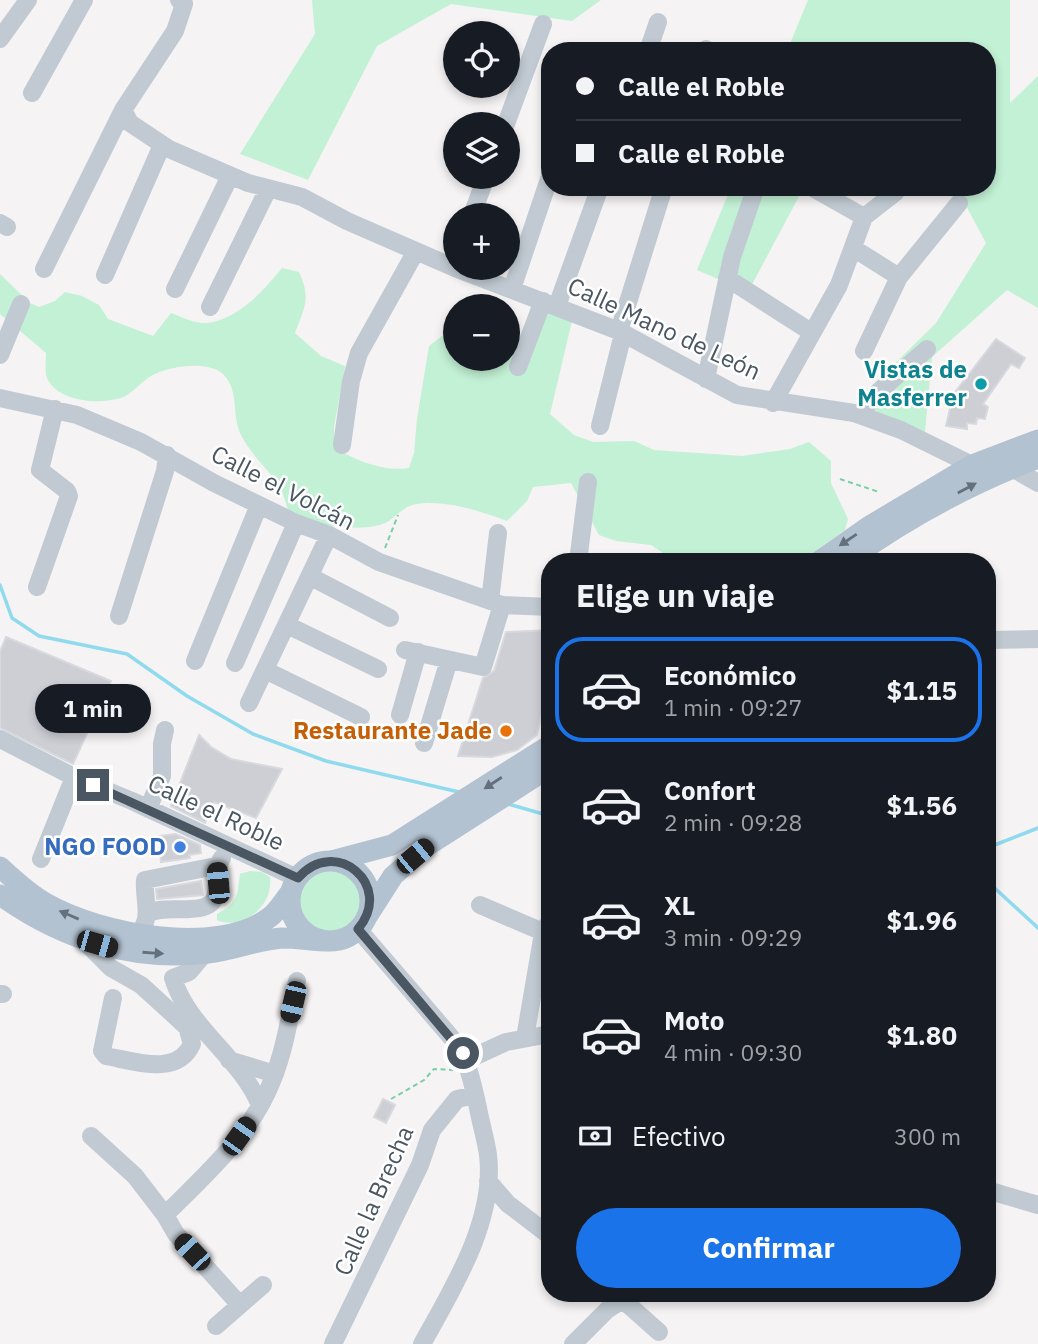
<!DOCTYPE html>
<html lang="es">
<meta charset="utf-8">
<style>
:root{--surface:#171b24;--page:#242831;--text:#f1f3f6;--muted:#9ea1a6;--line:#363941;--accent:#1a73e8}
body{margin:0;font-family:"IBM Plex Sans",sans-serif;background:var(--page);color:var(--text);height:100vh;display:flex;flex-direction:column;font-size:26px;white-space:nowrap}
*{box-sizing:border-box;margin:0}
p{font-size:23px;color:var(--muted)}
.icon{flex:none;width:38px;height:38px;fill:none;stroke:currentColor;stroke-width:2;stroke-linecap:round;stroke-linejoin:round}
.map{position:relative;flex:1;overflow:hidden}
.panel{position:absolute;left:541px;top:553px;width:455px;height:749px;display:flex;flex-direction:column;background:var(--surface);border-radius:28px;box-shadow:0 4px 10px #0003}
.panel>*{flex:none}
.banner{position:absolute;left:541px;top:42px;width:455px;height:154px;border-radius:28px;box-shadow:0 4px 10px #0003;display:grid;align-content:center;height:154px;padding:0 35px;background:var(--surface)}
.controls{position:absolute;left:443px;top:21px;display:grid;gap:14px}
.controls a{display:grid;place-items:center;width:77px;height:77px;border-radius:50%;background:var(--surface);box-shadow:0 4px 10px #0003;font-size:35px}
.end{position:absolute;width:32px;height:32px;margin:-16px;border:9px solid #4a5661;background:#fff;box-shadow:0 0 0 4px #fff}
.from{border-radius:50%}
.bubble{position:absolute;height:49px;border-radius:24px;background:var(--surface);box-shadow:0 4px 10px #0003;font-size:23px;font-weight:700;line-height:49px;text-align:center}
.car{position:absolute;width:21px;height:42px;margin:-21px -10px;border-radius:9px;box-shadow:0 0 5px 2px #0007;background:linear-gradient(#222 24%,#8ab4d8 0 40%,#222 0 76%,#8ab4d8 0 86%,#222 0)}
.banner b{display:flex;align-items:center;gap:24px;height:66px;font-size:26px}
.banner b+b{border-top:2px solid var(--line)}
.banner i{width:18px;height:18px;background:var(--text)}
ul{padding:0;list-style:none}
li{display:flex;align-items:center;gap:21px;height:105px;margin:0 14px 10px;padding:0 21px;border:4px solid transparent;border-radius:28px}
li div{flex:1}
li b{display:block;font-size:26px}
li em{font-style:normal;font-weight:700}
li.on{border-color:var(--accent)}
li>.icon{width:63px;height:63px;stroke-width:1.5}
h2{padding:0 35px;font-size:32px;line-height:84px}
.pay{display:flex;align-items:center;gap:18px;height:77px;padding:0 35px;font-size:26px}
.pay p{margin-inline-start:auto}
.button{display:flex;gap:14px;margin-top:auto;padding:14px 35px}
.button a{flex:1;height:80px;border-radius:42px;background:var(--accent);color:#fff;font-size:28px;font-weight:700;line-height:80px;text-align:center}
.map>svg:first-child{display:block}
</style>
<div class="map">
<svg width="1038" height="1344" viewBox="0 0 1038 1344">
<rect width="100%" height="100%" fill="#f5f3f3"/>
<path fill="#c3f1d5" d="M312 0H601L572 21 451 4 377 46 308 180 240 154 315 34Z
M808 0H1010V103L1038 76V308L1007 290 932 357 925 432 874 412 859 399 936 323 986 243 956 187H987V51H787Z
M731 187H804L748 292 697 270Z
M282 268 299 272C311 298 305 307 295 333L321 356 345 366 334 427V447C356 461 384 472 409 468L414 453 417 419 429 346 455 326V359H508V343L524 334 532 303 572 321 550 414 574 435 593 442 634 441 654 450 742 456 790 449 809 442 831 461V483L848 519 845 530 800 562H677L651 545 616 541 599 535 571 483 533 487 527 501 507 521C480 511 442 498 412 505 402 508 394 519 385 523 365 533 309 524 289 517 283 475 258 468 241 435 231 415 240 391 223 374 208 360 168 366 151 376 141 382 132 394 121 398 99 405 54 402 46 375 45 368 46 359 46 353L0 314V274L30 303 39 307 55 301 65 292 82 296 99 305 108 319 153 336 171 313C184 318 199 326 213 322 242 315 264 290 282 268Z
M299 900a31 31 0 1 1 62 0a31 31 0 1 1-62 0Z
M250 871 262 872 270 877C274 907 241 931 217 920V914C239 902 237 895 240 874Z"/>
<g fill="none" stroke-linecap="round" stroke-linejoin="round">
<path stroke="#90daee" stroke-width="3.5" d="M0 585 12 618 39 636 127 654 187 696 253 734 326 761 459 792
M508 804 550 816
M987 848 1038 828
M987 881 1038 928"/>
</g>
<path fill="#cdcfd5" stroke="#d7d9de" stroke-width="2" d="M996 339 1025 358 1019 368 1011 364 983 404 988 407 985 419 977 418 976 424 967 423V429L946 426 953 395Z
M550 630V692L547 691 537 735 517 750 492 757 458 756 483 678 494 671 506 632Z
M6 637 111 681 73 764 0 728V652Z
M199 735 211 747 231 759 282 769 256 818 214 802 205 823 171 806Z
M175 834 200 845 201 853 189 855 190 858 161 862 159 836Z
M201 881 203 895 157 899 156 889Z
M383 1099 395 1105 386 1123 374 1117Z"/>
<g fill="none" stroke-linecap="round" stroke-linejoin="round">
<path stroke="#7ad0a6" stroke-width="2" stroke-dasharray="5 3.5" stroke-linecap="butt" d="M840 479 879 492
M385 548 398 515
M391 1099 424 1080 434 1069 453 1070"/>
<path stroke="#c1cad2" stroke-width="18" d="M179 0 184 4 175 31 123 110 130 123 169 149 248 183 302 197 347 221 455 268
M0 39 28 0
M648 51 658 22
M706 51V49
M32 93 84 0
M506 124 543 24
M811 187 864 217
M472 215 486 177
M0 223 7 227
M853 248 899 277
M455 268 619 331 737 395 854 413 901 430 972 465
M44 269 123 110
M105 275 162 145
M727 278 811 332
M175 289 230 176
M512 289 550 176
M557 306 600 187
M210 307 268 189
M619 331 664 187
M864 351 899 277 959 203
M0 355 21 304
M518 367 543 301
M706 379 732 257 756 187
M0 398 77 415 141 442 214 483 296 523 329 535 379 562 502 605 550 607
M773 403 839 285 864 217 896 192
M859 415 877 393 927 349
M600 426 623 334
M342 445 351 381 359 353 416 251
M1012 468 1038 483
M578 562 588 482
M311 577 390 618
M37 587 69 496 67 491 40 470 55 409
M490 601 498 533
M119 616 165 471 167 455
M287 625 378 669
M987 640 1038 639
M405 650 483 667 502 605
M195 661 259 505
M235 663 296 523
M265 670 361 717
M249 703 329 535
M400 715 418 652
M0 739 74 777 132 801 297 878
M424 743 449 660
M148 809 162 776V744L165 730
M41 859 74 777
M480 905 550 935
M148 914C158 907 177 910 190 909 232 908 208 878 222 858
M358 929 456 1043C469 1064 473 1085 478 1108 481 1124 486 1140 488 1155 496 1220 452 1290 422 1344
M137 934C154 920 143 899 145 880L216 866
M83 940 111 968 141 985 187 1027 196 1028
M205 953 189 972 173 978C188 1028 240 1057 260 1105
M0 994H3
M113 998 102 1051 106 1056C134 1061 177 1077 192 1044L187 1027
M525 1038 543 933 550 921
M229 1060 275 1074
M467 1060 506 1042 550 1034
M91 1136 135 1176 165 1215 176 1234 240 1305
M488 1181 508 1204 550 1236
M987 1190 1038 1205
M165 1215C205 1175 251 1135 272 1081 285 1050 290 1014 297 981
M615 1293 659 1332
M216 1326 263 1285
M333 1344 420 1165 432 1130 457 1099 475 1095
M573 1344 607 1310 622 1300"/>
<path stroke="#b3c2d1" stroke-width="21" d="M818 562 868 527 972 465 1038 440
M846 562C905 519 970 484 1038 458
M332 861 392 845 550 745
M290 901a40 40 0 1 1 80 0a40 40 0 1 1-80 0Z
M0 867C14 880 30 895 47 904 100 934 217 957 270 917 278 911 284 900 291 892
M0 895C61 939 132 962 208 953 233 950 257 940 282 938 298 938 314 941 330 941
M368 915 393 876 427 846 550 767"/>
</g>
<defs><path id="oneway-solid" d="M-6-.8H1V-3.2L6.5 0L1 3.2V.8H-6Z" transform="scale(1.75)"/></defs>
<g fill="#64717d">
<use href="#oneway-solid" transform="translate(967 488) rotate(-28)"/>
<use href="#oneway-solid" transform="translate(848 540) rotate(146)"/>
<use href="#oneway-solid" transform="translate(493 783) rotate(147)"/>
<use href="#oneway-solid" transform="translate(69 915) rotate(-157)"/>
<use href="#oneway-solid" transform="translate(153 953) rotate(4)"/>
</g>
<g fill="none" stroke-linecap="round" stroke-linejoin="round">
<path stroke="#4a5661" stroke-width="9" d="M93 785 298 878C335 835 395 885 358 929L463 1053"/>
</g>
<circle fill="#0f9aa8" stroke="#fff" stroke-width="2.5" cx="981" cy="384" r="7"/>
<circle fill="#e8710a" stroke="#fff" stroke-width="2.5" cx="506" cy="731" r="7"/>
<circle fill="#3f7fe0" stroke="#fff" stroke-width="2.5" cx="180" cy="847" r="7"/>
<g text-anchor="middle" stroke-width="5" stroke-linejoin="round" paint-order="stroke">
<g font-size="24" fill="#4a5661" stroke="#fff">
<text transform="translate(664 329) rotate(25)" y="8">Calle Mano de León</text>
<text transform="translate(283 488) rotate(27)" y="8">Calle el Volcán</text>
<text transform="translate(216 813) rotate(25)" y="8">Calle el Roble</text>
<text transform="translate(374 1201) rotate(-66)" y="8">Calle la Brecha</text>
</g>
<g font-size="24" font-weight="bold" fill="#0d838f" stroke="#fff" text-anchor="end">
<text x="967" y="378">Vistas de<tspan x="967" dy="28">Masferrer</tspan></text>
</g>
<g font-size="24" font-weight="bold" fill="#c56008" stroke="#fff" text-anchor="end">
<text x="492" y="739">Restaurante Jade</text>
</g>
<g font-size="24" font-weight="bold" fill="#366cbe" stroke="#fff" text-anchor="end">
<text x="166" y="855">NGO FOOD</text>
</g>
</g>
</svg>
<div class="controls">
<a><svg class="icon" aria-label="locate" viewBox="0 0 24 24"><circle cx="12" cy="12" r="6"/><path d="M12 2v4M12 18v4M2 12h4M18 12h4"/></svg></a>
<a><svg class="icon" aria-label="layers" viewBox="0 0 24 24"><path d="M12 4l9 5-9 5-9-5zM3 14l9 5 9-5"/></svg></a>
<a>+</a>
<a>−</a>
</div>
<i class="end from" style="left:463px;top:1053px"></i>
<i class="end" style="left:93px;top:785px"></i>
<div class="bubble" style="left:35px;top:684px;width:116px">1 min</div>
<i class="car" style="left:415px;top:856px;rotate:50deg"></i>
<i class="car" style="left:218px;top:883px;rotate:355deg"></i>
<i class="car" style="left:97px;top:944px;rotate:106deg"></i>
<i class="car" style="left:293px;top:1002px;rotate:193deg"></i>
<i class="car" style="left:239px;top:1136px;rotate:35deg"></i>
<i class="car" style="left:192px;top:1252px;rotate:317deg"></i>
<div class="banner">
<b><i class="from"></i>Calle el Roble</b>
<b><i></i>Calle el Roble</b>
</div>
<section class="panel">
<h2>Elige un viaje</h2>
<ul>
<li class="on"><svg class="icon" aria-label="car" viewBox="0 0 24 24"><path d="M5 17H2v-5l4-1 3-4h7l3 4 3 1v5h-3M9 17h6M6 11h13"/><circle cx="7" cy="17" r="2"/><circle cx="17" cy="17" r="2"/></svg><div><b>Económico</b><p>1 min · 09:27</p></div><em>$1.15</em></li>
<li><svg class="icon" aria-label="car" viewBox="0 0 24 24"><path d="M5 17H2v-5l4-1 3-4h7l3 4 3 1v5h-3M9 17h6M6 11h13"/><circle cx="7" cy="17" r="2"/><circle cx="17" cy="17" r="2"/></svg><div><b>Confort</b><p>2 min · 09:28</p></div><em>$1.56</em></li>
<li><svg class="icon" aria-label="car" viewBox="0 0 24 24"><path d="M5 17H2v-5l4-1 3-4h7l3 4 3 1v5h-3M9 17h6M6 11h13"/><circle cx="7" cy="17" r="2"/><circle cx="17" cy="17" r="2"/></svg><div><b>XL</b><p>3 min · 09:29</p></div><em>$1.96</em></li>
<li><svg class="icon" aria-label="car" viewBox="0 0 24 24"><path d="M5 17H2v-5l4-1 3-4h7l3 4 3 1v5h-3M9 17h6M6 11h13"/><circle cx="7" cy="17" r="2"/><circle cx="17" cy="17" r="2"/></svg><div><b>Moto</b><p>4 min · 09:30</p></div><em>$1.80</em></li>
</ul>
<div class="pay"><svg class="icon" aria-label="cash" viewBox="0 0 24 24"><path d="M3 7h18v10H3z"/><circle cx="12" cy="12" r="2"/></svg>Efectivo<p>300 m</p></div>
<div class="button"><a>Confirmar</a></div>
</section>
</div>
